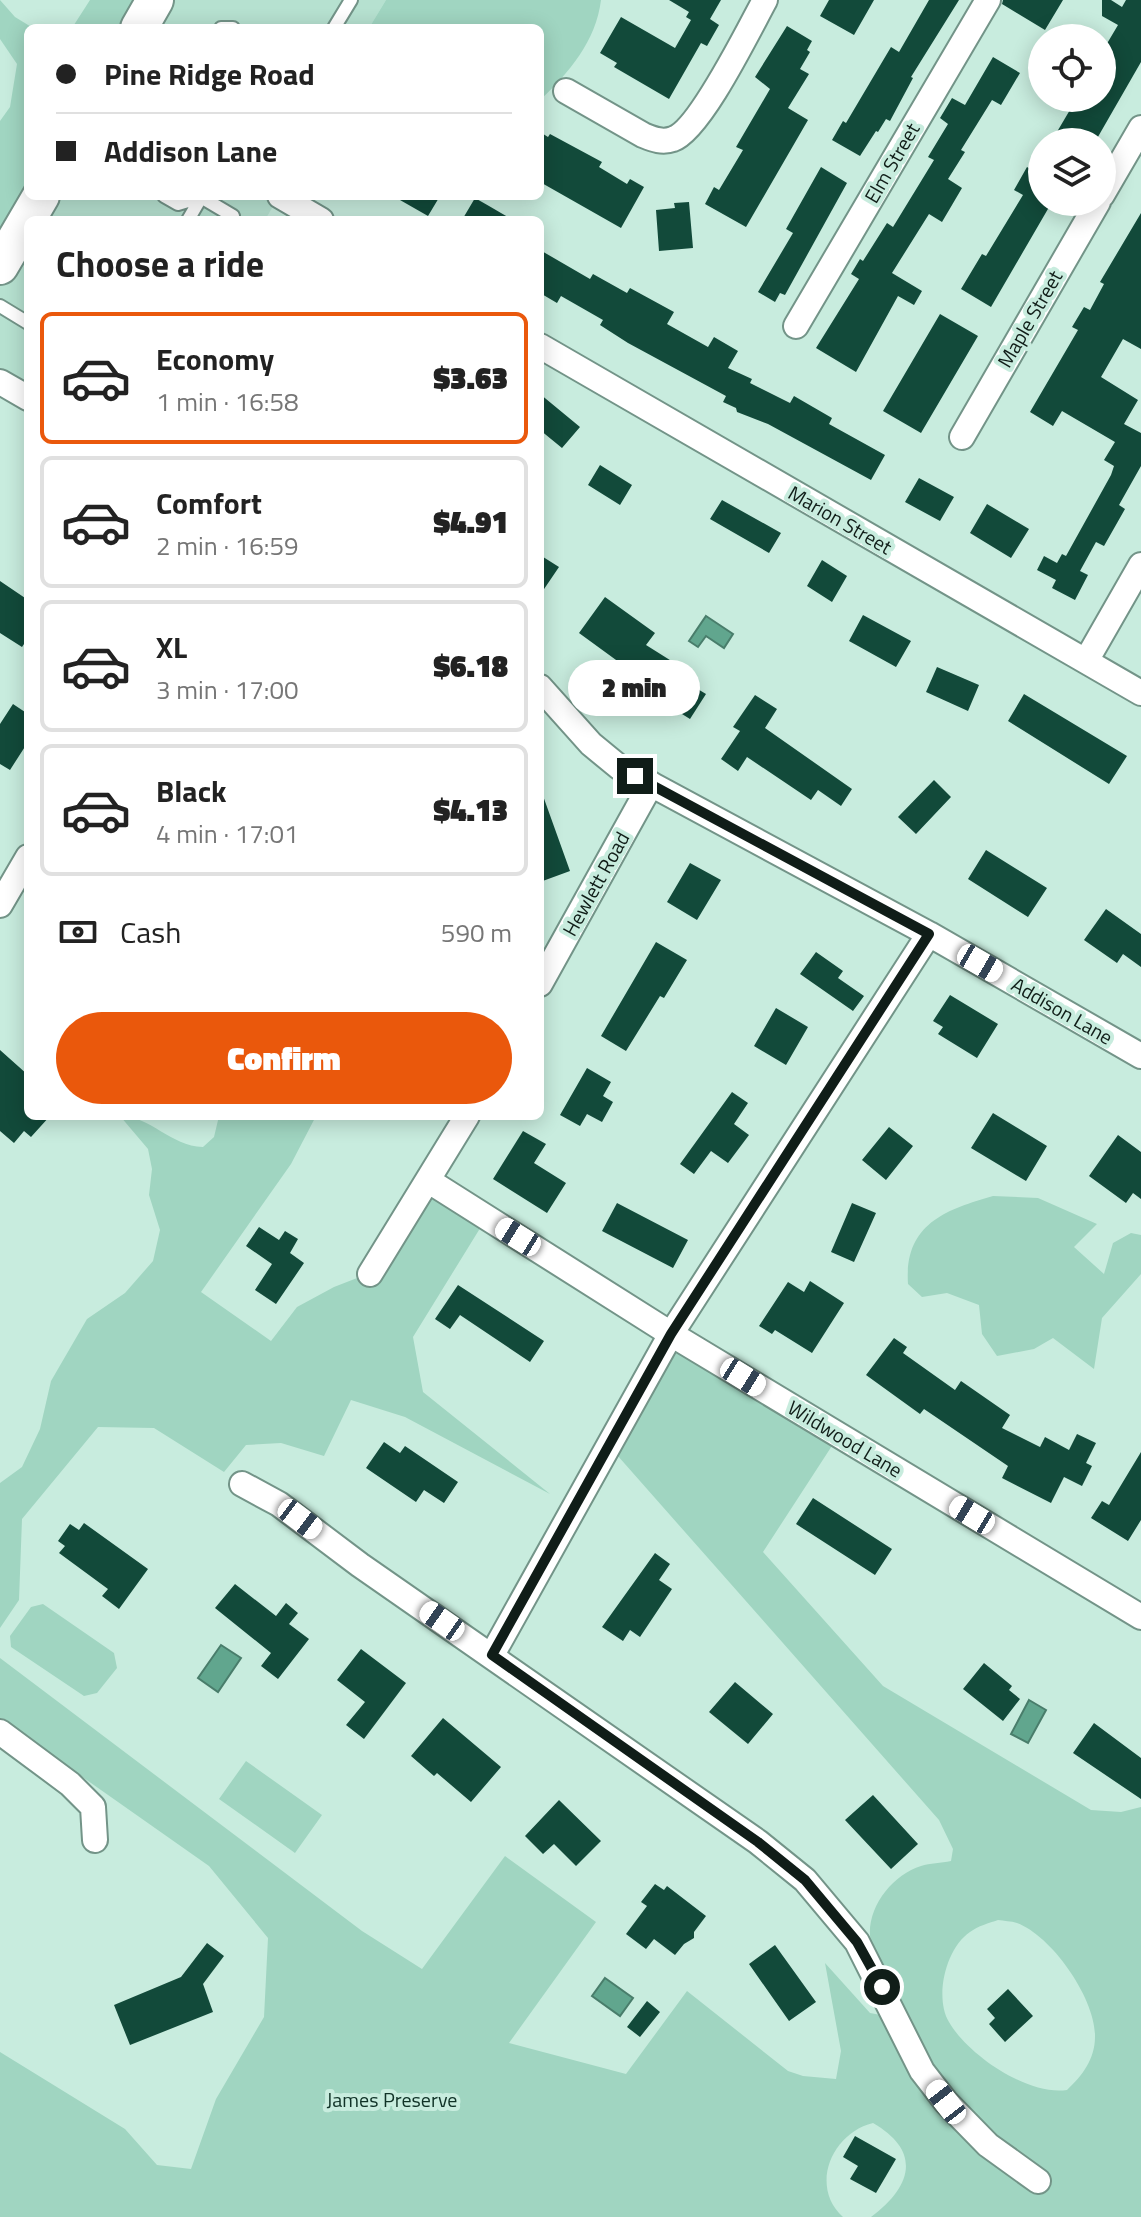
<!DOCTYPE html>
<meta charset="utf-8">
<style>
:root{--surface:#fff;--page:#f6f6f6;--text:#222;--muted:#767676;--line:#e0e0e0;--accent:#ea580c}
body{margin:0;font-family:"Titillium Web",sans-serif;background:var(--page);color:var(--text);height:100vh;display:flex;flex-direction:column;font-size:30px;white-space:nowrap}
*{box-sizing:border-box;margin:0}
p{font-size:26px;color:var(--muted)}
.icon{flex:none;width:44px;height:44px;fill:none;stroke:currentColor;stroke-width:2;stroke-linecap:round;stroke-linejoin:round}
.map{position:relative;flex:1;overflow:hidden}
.side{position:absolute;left:24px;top:216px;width:520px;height:904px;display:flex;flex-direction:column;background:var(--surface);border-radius:12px;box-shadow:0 4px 20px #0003}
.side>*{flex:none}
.guide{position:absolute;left:24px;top:24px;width:520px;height:176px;border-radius:12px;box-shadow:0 4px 20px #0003;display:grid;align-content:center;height:176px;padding:0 32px;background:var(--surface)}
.buttons{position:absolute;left:1028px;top:24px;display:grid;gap:16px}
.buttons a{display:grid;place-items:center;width:88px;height:88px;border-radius:50%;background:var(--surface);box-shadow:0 4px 20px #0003;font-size:40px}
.end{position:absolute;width:36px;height:36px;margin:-18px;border:10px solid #101d18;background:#fff;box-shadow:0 0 0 4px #fff}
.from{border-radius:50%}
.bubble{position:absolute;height:56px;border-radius:28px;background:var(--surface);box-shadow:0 4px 20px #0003;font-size:26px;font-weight:800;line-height:56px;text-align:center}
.car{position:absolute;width:24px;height:48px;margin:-24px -12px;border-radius:10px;box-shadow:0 0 6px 2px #0007;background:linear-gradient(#fff 24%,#345 0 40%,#fff 0 76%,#345 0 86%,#fff 0)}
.guide b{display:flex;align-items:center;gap:28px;height:76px;font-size:30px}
.guide b+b{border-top:2px solid var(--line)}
.guide i{width:20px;height:20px;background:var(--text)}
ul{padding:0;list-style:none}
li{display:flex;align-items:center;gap:24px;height:132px;margin:0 16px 12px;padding:0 16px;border:4px solid var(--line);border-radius:12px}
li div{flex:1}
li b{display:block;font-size:30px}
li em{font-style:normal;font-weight:800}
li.selected{border-color:var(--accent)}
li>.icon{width:72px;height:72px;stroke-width:1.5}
h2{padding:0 32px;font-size:36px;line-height:96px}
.pay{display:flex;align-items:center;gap:20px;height:88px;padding:0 32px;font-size:30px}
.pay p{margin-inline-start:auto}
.action{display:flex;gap:16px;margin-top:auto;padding:16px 32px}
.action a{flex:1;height:92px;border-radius:48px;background:var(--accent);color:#fff;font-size:32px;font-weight:800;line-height:92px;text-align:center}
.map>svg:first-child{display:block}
</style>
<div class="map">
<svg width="1141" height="2217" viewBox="0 0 1141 2217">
<rect width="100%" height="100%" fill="#c8ecde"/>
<path fill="#b6e1d0" d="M155 0H386L369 28H139Z
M41 196H279L265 220H28V398L0 382V266Z"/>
<path fill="#a0d5c1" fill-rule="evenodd" d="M0 0 15 17 33 28H28V196L0 266V121L10 107 17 64 0 39Z
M90 0H155L139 28H72Z
M386 0H601C596 41 569 73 540 100V28H369Z
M120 1116C151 1116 170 1146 203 1147L214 1137 219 1116H316L291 1164 201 1292 271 1341 297 1307 334 1287 370 1273 429 1181 487 1217 413 1337 423 1392 550 1494 405 1417 351 1400 324 1456 281 1443 246 1445 224 1472 154 1428 98 1427 22 1519 19 1600 0 1628V1483L22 1467 40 1429 51 1381 87 1319 125 1293 153 1261 160 1230 149 1195 152 1169 148 1149Z
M993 1196 1038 1198 1097 1224 1074 1247 1104 1274 1113 1243 1131 1233 1141 1235V1274L1102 1318 1094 1369 1053 1338 1034 1349 997 1356 982 1334 979 1305 947 1293 922 1297 908 1284C904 1225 944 1210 993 1196Z
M671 1334 839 1435 763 1552 883 1686 1091 1810 1121 1812 1141 1807V2217H871C911 2187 923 2152 873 2123 832 2133 809 2186 843 2217H0V2052L125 2129 157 2165 191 2169 216 2099 264 2017 268 1938 209 1866 0 1719V1658L362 1931 422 1969 505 1856 596 1922 509 2043 626 2074 687 1991 788 2071 803 2076 836 2079 841 2051 825 1963 870 2013 908 2020C895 1996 877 1969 871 1943 864 1911 891 1875 921 1866 930 1863 941 1863 951 1861L953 1849 939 1820 610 1447ZM998 1920C1004 1921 1011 1921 1017 1923 1052 1936 1096 1999 1095 2037 1095 2059 1082 2076 1067 2090 1028 2096 968 2055 949 2022 934 1997 946 1948 970 1932 978 1926 989 1923 998 1920Z
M43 1604 114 1653 117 1668 97 1693 84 1696 11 1647 10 1636 31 1607Z
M246 1761 322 1815 295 1853 219 1799Z"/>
<path fill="#61a68e" stroke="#497d6b" stroke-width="2" d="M706 616 733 634 724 648 706 636 698 647 689 641Z
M221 1645 241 1658 218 1692 198 1678Z
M1029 1700 1046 1710 1028 1743 1011 1734Z
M605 1978 633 1998 620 2016 592 1996Z"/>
<path fill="#124a3a" d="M669 0H721L710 19 719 25 707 46 701 43 669 99 614 67 617 63 600 53 621 17 675 48 691 20 686 17 689 12Z
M829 0H874L854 35 820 16Z
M929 0H959L911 77 913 78 890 121 886 119 878 132 876 131 860 156 832 140 843 121 846 123 891 47 899 52Z
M1003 0H1063L1045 30 1002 4Z
M1102 0H1111L1122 7 1126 0H1141V62L1095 142H1051L1077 98H1102V52L1118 25 1102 16Z
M787 26 812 41 807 50 810 52 800 69 809 74 788 108 808 120 746 227 705 204 714 187 719 190 743 150 736 147 770 89 755 77Z
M993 57 1020 73 1001 105 992 100 961 150 965 152 948 179 962 188 942 222 929 214 892 273 922 291 914 305 898 296 856 372 816 348 859 279 851 274 860 259 863 261 887 223 893 227 934 160 928 157 948 124 940 118 952 98 965 105Z
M540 132 548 137 550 134 602 162 599 167 627 184 630 179 644 187 621 228 540 182Z
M821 167 847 183 785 295 780 293 775 302 758 292 793 233 786 229Z
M1027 167 1042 176V202H1052L991 307 961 289 982 254 986 256 1023 195 1014 190Z
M393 196H440L428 216Z
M475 198 489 206 513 220H462Z
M689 202 693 248 659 251 656 210 675 208 674 203Z
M1141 213V349L1123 339 1101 377 1138 400 1124 424 1141 433V466L1119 505 1125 509 1104 546 1096 542 1080 571 1088 575 1075 600 1052 588 1056 580 1037 570 1044 556 1057 563 1062 554 1066 556 1111 475 1114 466 1104 460 1115 442 1062 411 1053 426 1030 412 1078 330 1072 327 1084 307 1090 310 1104 284 1100 282Z
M540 250 590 279 593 274 627 293 630 288 674 312 667 324 708 347 714 337 738 351 728 368 752 379 750 383 790 403 794 396 832 418 829 424 885 455 871 480 768 424 737 412 736 408 723 402 726 396 628 343 600 325 603 320 561 296 557 303 540 293Z
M940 314 978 336 921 433 883 411Z
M540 394 580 427 562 448 540 430Z
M600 465 632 485 620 505 588 485Z
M919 478 954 497 940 521 905 502Z
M722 500 781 533 769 553 710 519Z
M987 504 1029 529 1011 558 970 533Z
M540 555 559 567 540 595Z
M822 560 847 576 832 602 807 586Z
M0 581 28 600V638L22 647 0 633Z
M605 597 655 633 646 645 681 667 676 676 706 694 690 719 645 691 649 684 579 633Z
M863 615 911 641 896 667 849 641Z
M937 667 979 685 968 711 926 692Z
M1024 694 1127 756 1109 784 1008 721Z
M755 695 777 709 765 728 852 789 841 806 818 790 811 800 747 757 738 771 721 759 740 731 733 727Z
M13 704 28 714V742L10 770 0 764V724Z
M934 780 951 797 916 834 898 817Z
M542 793 570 871 540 882V794Z
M986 850 1047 888 1028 917 968 879Z
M690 863 721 880 697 920 667 902Z
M1106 909 1141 934V967L1123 954 1117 963 1084 940Z
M656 942 687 960 664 998 660 996 626 1051 601 1036Z
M816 952 843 971 838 978 864 996 853 1011 800 974Z
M950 995 998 1024 977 1058 938 1034 943 1027 933 1021Z
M776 1008 808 1027 786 1065 754 1046Z
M0 1050 28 1075V1116H50L31 1137 24 1131 14 1143 0 1131Z
M587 1068 611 1082 603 1096 613 1102 602 1122 587 1114 580 1126 560 1115Z
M732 1092 748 1103 734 1124 749 1135 728 1163 711 1151 694 1174 680 1164Z
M993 1113 1047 1146 1026 1181 971 1148Z
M889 1127 913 1146 886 1180 862 1160Z
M523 1131 546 1144 534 1163 566 1183 547 1213 493 1179Z
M1118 1135 1141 1152V1199L1133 1193 1126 1203 1089 1176Z
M617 1203 688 1240 673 1268 602 1231Z
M852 1203 876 1213 854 1262 831 1252Z
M259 1227 279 1240 285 1231 298 1239 290 1253 304 1263 276 1304 255 1290 272 1264 246 1246Z
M810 1281 844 1303 812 1353 775 1330 772 1334 759 1326 788 1282 804 1292Z
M458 1285 544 1341 530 1362 460 1315 450 1329 435 1319Z
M894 1338 907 1347 903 1353 955 1390 961 1381 1010 1415 1002 1428 1040 1447 1045 1437 1069 1450 1077 1434 1096 1443 1086 1463 1092 1466 1082 1486 1064 1477 1051 1503 1002 1478 1008 1466 924 1409 920 1414 866 1375Z
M384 1442 400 1453 405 1446 458 1482 444 1503 424 1490 416 1502 366 1468Z
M1141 1452V1520L1128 1541 1091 1518 1102 1501 1109 1505Z
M813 1498 892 1549 875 1575 796 1524Z
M84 1523 148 1569 119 1609 102 1596 108 1589 59 1553 65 1546 58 1541 70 1524 79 1530Z
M655 1553 670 1564 659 1580 672 1589 640 1637 630 1630 623 1641 602 1627Z
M235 1584 276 1616 286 1603 298 1613 289 1624 309 1639 278 1679 261 1666 271 1653 215 1608Z
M361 1649 406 1683 364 1739 346 1725 365 1702 337 1680Z
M984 1663 1012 1686 1009 1690 1020 1699 1003 1721 963 1689Z
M735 1682 773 1714 748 1744 709 1712Z
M443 1718 501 1767 471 1802 437 1773 434 1776 411 1756Z
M1094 1723 1141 1758V1799L1073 1753Z
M873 1795 918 1844 891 1869 845 1820Z
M559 1800 601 1841 576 1866 554 1844 543 1854 525 1836Z
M655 1884 664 1890 667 1886 706 1916 694 1932V1938L684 1944 675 1955 654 1939 646 1949 626 1934 647 1906 641 1902Z
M207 1943 224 1956 203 1984 213 2012 130 2045 114 2005 181 1977Z
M775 1945 816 2002 789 2021 749 1964Z
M1008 1989 1033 2016 1005 2042 989 2024 995 2018 987 2009Z
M647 2001 660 2012 640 2037 627 2027Z
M855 2136 896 2159 876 2193 850 2179 858 2166 843 2157Z"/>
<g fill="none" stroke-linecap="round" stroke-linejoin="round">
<g stroke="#739488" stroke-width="16">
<path id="lane" d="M221 28H233
M334 28 351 0
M164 196 178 204 201 197 233 216 230 220
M188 220 202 196
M0 306 28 323"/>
</g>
<g stroke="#739488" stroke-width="28">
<path id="street" d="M566 91 643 135C653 139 662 143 673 139 700 130 749 29 765 0
M1102 195 1141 128
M280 196 321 220
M796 326 988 0
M540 346 1141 693
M0 382 28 398
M962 437 1098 202
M1086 661 1141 565
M540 687 591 744 619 767 929 934 1141 1056
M0 905 28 857
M540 984 651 784
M429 1181 671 1334 1141 1617
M370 1274 467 1116
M242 1484 279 1504 360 1565 758 1842 805 1880 857 1942 922 2071 946 2102 988 2145 1038 2181
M492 1655 671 1334 929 934
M0 1732 70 1784 93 1807 95 1840"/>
</g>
<g stroke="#739488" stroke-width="40">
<path id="primary" d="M139 28 155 0
M0 266 41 196"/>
</g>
<use href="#lane" stroke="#fff" stroke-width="12"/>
<use href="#street" stroke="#fff" stroke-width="24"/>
<use href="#primary" stroke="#fff" stroke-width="36"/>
</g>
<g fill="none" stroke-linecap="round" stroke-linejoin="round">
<path stroke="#101d18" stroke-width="10" d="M635 776 929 934 671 1334 492 1655 758 1842 805 1880 857 1942 882 1987"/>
</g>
<g text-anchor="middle" stroke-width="8" stroke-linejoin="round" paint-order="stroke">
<g font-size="20" fill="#101d18" stroke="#c8ecde">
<text transform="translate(892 163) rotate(-60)" y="7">Elm Street</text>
<text transform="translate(1030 319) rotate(-60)" y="7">Maple Street</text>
<text transform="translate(840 520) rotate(30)" y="7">Marion Street</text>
<text transform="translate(596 884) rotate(-61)" y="7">Hewlett Road</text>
<text transform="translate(1062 1011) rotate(30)" y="7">Addison Lane</text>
<text transform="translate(845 1439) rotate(31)" y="7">Wildwood Lane</text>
</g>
<g font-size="20" fill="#103227" stroke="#c8ecde">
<text x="392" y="2107">James Preserve</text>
</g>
</g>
</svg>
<div class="buttons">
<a><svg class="icon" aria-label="locate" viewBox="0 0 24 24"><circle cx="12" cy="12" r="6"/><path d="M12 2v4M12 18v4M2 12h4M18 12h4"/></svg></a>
<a><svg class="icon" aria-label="layers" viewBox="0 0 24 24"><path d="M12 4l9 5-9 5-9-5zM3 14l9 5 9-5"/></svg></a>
</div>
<i class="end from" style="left:882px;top:1987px"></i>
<i class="end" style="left:635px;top:776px"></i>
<div class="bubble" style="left:568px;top:660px;width:132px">2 min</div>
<i class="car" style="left:980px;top:963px;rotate:120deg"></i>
<i class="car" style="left:518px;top:1237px;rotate:302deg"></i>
<i class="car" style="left:743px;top:1377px;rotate:122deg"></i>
<i class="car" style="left:972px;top:1515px;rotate:301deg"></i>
<i class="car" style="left:300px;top:1519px;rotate:127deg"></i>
<i class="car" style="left:442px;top:1621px;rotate:305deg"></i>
<i class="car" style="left:946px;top:2102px;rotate:322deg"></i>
<div class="guide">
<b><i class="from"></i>Pine Ridge Road</b>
<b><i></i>Addison Lane</b>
</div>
<section class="side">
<h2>Choose a ride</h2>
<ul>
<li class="selected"><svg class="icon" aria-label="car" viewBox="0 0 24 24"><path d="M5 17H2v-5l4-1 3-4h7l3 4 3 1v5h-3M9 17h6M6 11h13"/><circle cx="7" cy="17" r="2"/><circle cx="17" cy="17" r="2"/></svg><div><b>Economy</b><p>1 min · 16:58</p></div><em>$3.63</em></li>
<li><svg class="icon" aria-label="car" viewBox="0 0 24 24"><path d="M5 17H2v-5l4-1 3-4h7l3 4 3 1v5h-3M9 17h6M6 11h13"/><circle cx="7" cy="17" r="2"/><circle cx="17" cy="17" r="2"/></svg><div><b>Comfort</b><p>2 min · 16:59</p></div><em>$4.91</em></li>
<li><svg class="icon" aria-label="car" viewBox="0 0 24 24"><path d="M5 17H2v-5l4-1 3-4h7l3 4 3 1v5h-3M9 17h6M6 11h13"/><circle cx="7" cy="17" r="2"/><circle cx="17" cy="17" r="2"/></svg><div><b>XL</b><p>3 min · 17:00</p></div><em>$6.18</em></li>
<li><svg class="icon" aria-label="car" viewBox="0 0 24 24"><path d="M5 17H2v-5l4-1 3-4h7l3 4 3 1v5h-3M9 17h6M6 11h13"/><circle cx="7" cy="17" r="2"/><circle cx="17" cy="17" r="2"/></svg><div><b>Black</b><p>4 min · 17:01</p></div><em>$4.13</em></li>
</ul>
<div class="pay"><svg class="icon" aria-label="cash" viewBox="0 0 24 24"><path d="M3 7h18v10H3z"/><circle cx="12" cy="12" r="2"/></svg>Cash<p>590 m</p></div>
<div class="action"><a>Confirm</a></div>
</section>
</div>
